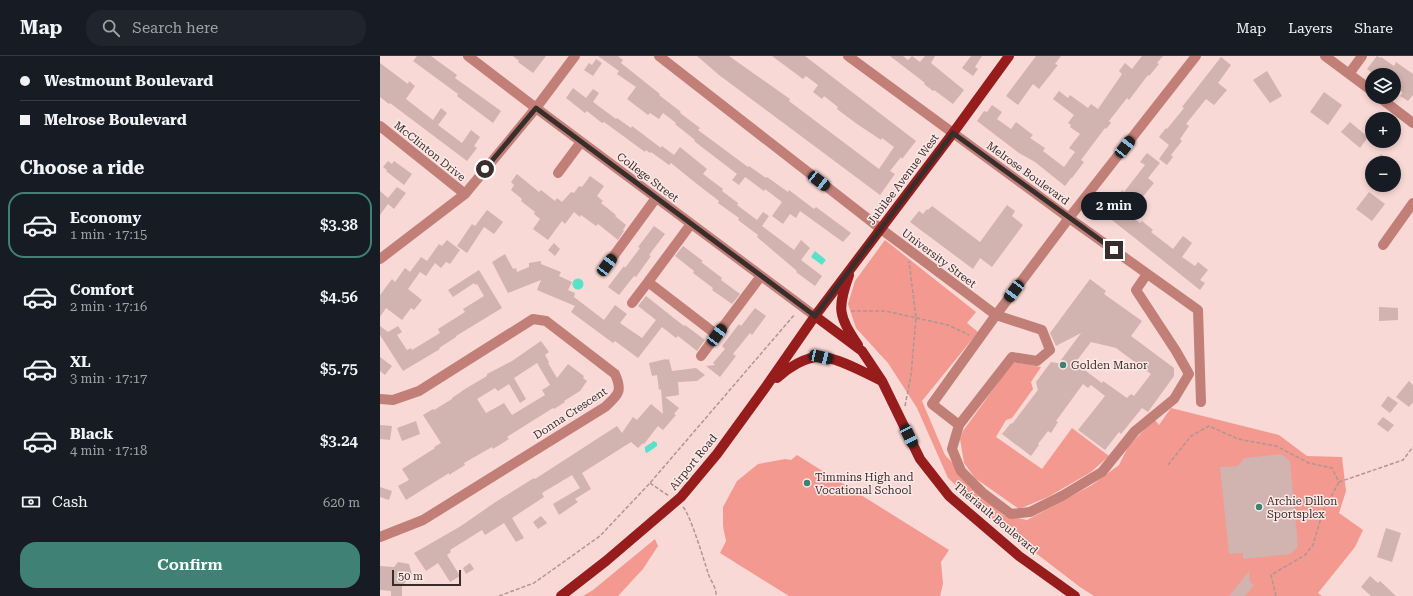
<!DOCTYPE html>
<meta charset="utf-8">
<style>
:root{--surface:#171b24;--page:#20242c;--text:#f1f3f6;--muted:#9ea1a6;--line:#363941;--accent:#3f8275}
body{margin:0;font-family:"Roboto Serif",serif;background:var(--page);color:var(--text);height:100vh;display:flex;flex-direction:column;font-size:15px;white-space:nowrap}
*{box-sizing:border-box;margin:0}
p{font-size:13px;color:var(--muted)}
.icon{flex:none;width:22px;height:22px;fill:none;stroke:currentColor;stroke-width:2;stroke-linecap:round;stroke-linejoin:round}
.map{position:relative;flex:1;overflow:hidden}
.sheet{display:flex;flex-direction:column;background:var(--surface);width:380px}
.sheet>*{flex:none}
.top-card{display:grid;align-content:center;height:88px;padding:0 20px;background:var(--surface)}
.buttons{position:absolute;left:985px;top:12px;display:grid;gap:8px}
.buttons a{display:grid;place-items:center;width:36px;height:36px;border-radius:50%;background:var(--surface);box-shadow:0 2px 6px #0003;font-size:20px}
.scale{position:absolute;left:12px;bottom:10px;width:69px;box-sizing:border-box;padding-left:4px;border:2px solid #3a2e2c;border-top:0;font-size:11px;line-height:14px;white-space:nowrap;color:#3a2e2c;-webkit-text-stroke:3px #fde9e7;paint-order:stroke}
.end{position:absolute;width:18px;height:18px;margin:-9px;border:5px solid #3a2e2c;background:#fff;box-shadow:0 0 0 2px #fff}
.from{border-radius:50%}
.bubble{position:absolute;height:28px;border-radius:14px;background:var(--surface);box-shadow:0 2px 6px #0003;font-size:13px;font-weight:600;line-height:28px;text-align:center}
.car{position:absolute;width:12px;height:24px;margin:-12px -6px;border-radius:5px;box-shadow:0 0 3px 1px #0007;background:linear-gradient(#222 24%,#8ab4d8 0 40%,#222 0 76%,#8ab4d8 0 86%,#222 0)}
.top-card b{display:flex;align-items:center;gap:14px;height:38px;font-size:15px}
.top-card b+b{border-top:1px solid var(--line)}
.top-card i{width:10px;height:10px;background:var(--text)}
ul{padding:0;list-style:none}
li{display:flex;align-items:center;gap:12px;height:66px;margin:0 8px 6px;padding:0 12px;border:2px solid transparent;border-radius:16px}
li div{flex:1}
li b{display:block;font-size:15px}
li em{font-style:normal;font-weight:600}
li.current{border-color:var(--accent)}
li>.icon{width:36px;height:36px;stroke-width:1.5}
h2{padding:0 20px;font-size:18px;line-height:48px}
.pay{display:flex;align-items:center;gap:10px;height:44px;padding:0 20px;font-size:15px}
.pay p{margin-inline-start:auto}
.cta{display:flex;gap:8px;margin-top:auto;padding:8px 20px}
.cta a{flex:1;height:46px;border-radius:16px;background:var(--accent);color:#fff;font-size:16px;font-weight:600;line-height:46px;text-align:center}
header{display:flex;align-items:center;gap:24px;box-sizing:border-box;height:56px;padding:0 20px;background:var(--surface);border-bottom:1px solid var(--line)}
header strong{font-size:19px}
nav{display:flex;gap:22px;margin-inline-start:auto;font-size:14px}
.search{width:280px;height:36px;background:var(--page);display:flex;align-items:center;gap:10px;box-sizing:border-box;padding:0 14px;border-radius:16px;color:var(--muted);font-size:15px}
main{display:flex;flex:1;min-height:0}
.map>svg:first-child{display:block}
</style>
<header>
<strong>Map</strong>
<div class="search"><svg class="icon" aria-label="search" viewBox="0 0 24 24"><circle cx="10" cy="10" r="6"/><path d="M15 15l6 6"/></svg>Search here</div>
<nav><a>Map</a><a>Layers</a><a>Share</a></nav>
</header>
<main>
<section class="sheet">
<div class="top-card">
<b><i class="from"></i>Westmount Boulevard</b>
<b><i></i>Melrose Boulevard</b>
</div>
<h2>Choose a ride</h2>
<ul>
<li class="current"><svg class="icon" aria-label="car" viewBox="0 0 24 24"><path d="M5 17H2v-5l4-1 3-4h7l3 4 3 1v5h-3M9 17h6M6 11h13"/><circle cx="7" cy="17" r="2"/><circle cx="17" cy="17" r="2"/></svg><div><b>Economy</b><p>1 min · 17:15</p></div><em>$3.38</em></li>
<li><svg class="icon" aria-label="car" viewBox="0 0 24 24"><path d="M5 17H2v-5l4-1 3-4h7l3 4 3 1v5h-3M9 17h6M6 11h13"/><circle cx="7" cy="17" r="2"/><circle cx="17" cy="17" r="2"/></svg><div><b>Comfort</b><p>2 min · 17:16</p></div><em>$4.56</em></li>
<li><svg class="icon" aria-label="car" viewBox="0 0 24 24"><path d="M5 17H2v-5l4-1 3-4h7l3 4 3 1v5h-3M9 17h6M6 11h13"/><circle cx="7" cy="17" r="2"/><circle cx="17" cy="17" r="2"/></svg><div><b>XL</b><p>3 min · 17:17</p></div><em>$5.75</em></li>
<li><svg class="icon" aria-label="car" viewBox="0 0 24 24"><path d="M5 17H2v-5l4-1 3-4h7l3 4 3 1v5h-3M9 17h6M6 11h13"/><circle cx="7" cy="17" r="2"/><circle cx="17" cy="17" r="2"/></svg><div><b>Black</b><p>4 min · 17:18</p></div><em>$3.24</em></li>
</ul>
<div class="pay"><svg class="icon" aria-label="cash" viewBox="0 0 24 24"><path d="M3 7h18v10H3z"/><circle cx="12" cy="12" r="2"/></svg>Cash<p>620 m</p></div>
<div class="cta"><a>Confirm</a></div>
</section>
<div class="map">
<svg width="1033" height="540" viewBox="0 0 1033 540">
<rect width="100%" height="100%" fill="#f9d9d5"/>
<path fill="#f39990" d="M505 184 596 256 587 267 598 276 542 345 565 399 623 459 647 464 712 429 739 409 748 391 774 363 779 369 791 352 899 379 927 400 962 401 966 435 959 457 983 474 975 491 938 537 942 540H714L700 531 615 466 568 422 537 352 508 307 476 272 468 248 475 225Z
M633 306 661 311 651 326 653 333 632 362 626 364 616 381 662 413 692 372 729 400 711 416 668 441 639 453 595 422 584 407 580 383 583 375Z
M417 399 569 494 561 506 563 528 560 540H409L340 497 346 485 343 470V451L357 425 378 408 405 403 411 404Z
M275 483 278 490 263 513 238 540H203L213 534Z"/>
<path fill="#57e2c9" d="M435 195 446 204 442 209 431 201Z
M192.5 228a5.5 5.5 0 1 1 11 0a5.5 5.5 0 1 1-11 0Z
M274 385 277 387V390L267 397 265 395V391Z"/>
<path fill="#d1b3af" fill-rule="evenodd" d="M37 0H51L77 19 75 22 121 55 113 67 77 40 78 38 33 5Z
M133 0H166L153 17 138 6 139 5Z
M218 0H238L243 4 241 7 280 38 279 39 301 56 300 57 320 72 318 74 368 111 369 110 386 122 387 121 408 136 409 134 434 153 436 151 471 177 463 186 420 155 416 162 410 158 403 168 392 160 402 146 385 133 384 135 365 121 359 129 352 124 357 118 314 85 315 84 295 68 296 67 283 57 279 63 270 57 268 59 247 43 256 31 237 18 239 15Z
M317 0H349L410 43 409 45 499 113 514 91 502 82 501 84 477 68 457 53 458 51 444 40 442 43 433 36 438 29 426 20 423 23 392 0H425L536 85 522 103 521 101 510 115 515 118 500 139 339 19Z
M510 0H523L528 4 532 0 540 6 545 0H555L551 7 584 34 573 48 554 34 553 35 544 28 545 27Z
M591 0H602L595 11 598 13 593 20 582 12Z
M656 0H681L675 8 678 9 659 33 653 28 638 49 626 40Z
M762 0H783L777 7 779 8 769 20 768 19 749 44 747 42 729 65 731 67 726 73 725 72 701 104 704 106 692 122H691L685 130 655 106 639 97 597 65 604 55 607 56 612 49 622 56 617 63 631 73 636 66 653 79 650 82 665 92 663 95 684 111 695 96 689 92 700 78 690 71 691 69 688 67 694 59 673 43 679 35 688 42 690 39 708 52 711 48 718 53 742 18 739 15 745 7 752 13Z
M997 0 1000 2 1001 1 1014 10 1016 6 1033 18V39L1028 45 1020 40 1023 37 1014 30V19H995L987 13Z
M841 1 851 9 838 27 847 34 834 49 826 43 806 68 809 70 800 83 802 85 791 99 793 101 787 109 779 103 789 89 779 81 786 72 787 73 804 52 802 51Z
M216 3 222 7 213 20 204 14 209 7 212 9Z
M0 7 28 28 29 25 35 30 26 43 53 64 61 52 67 57 58 69 82 87 91 74 100 81 94 90 97 92 87 105 10 47 9 48 0 41Z
M887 15 902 40 890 47 873 24Z
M193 32 206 42 213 33 219 37 213 46 236 63 237 62 251 72 252 70 281 92 282 90 294 99 300 91 327 113 323 118 343 133 342 135 358 147 357 149 377 164 383 156 389 160 382 170 414 194 421 184 430 192 421 204 442 220 435 230 416 216 417 215 377 181 378 179 358 164 359 162 338 147 339 145 317 128 291 107 289 109 271 96 270 97 266 94 265 96 224 66 222 67 207 55 205 57 186 42Z
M944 36 962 49 948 69 930 56Z
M970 66 988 81 980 92 961 76Z
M767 97 780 107 768 122 774 127 761 143 758 141 746 156 760 167 762 165 773 174 771 176 793 193 803 180 812 187 802 201 815 210 818 206 828 214 820 224 825 227 820 234 751 179 728 161V163L716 154 726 142 733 147 742 134 744 136 765 109 760 106Z
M1001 98 1013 107H994Z
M8 105 12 108 14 105 32 118 24 129 6 115 7 114 3 111Z
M137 118 159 136 161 134 175 145 177 142 182 146 191 136 194 137 199 130 202 131 210 120 224 130 217 140 223 145 221 147 236 159 235 160 246 169 243 174 244 175 238 184 218 168 216 170 201 159 200 161 194 156 185 168 182 165 168 184 153 173 160 163 154 158 155 156 141 145 142 143 131 134 134 129 131 126Z
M17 131 26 137 14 153 8 148 0 159V135L8 142Z
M989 136 1005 148 992 165 976 153Z
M627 149 635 155 632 160 643 169 612 211 600 202 593 213 530 166 539 155 543 158 547 153 548 154 552 150 600 186Z
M107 154 123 166 114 178 104 171 87 197 77 190 92 168 95 170Z
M274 170 285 178 269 199 271 200 256 221 254 220 239 239 228 231 244 210 245 212 260 192 258 191Z
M67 184 80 194 70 208 66 206 61 212 55 207 46 220 40 216 28 233 42 244 34 254 31 252 22 264 6 252 0 261V239L12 223 15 226 25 212 30 216 41 201 47 205 59 188 62 190Z
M174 187 180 193 175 200 168 194Z
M303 190 323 205 321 206 342 222 341 224 360 238 352 248 332 234 333 232 313 217 314 215 295 200Z
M125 198 133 213 136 212 137 216 149 211V207L161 205V208L181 216 179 220 192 226 188 234 195 237 194 241 224 264 235 249 247 258 240 267 262 282 276 264 258 250 266 240 304 270 305 269 325 284 317 295 298 280 296 282 282 271 258 302 235 285 233 287 191 256 195 250 157 234 161 224 128 237 112 206Z
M99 214 122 252 76 280V281L59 292 60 293 23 315 0 279V270L8 276 18 270 22 276 17 279 27 294 31 292 32 294 60 277 58 273 85 256 83 253 104 240 97 228 95 229 94 227 73 241 68 234Z
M710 223 726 235 724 238 762 265 751 280 794 312V320L768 356 762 352 741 378 739 376 725 394 698 374 725 340 711 329 708 332 703 328 676 365 678 366 671 377 668 375 658 388 659 389 651 400 622 378 631 367 632 368 658 334 656 326 671 306 683 308 681 304 701 277 676 290 670 277ZM711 286 736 292 771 318 754 340 751 338 747 342 723 325 722 327 695 307Z
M999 251 1018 252V264L999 265Z
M375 252 386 260 372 279 370 277 353 298 356 300 340 321 326 310 335 309 333 307 345 293 342 290 359 268 361 270Z
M161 285 169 296 165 299 169 306 168 307 177 322 188 308 204 320 203 322 207 325 200 335 184 345 185 346 174 353 173 352 127 381 129 383 113 393 112 391 84 407 85 409 69 419V417L26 444 18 430 29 424 22 413 55 392 54 391 61 387 43 359 53 353 54 354 72 343V342L85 333 107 320V318L132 305ZM157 307 170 329 162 334 165 339 132 359 124 347 106 357 97 343 115 332 118 335 129 328 140 347 146 343 134 322Z
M0 301 12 310 5 319 0 315Z
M286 303V304L289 303 292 315 316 312 325 319 317 325 298 326 299 339 285 341 299 352 294 358 296 359 283 374 278 370 264 388 263 387 258 392 251 386 202 417 211 433 195 443 198 446 179 459 173 448 200 432 192 419 162 437 164 441 132 462 144 482 136 486 124 467 105 479 102 474 70 494 71 496 67 499 80 520 70 526 58 507 46 515 34 497 81 470 114 447 154 422 155 423 237 370 242 377 253 361 257 364 271 348 283 358 281 333 279 334 277 319 272 320 269 307Z
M1029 325 1033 329V346L1029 351 1016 341Z
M1008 340 1018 347 1010 357 1001 350Z
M1003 361 1014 369 1008 376 997 368Z
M36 365 40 378 22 385 17 372Z
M0 369 12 370 10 384 0 383Z
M901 398 910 405 918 490 911 498 863 503V497L849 498 840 411 858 410 864 402Z
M0 431 12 435 9 444 0 441Z
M161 460 167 467 158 473 153 466Z
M1006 472 1021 477 1012 506 997 501Z
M18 506 29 508 32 518 22 530V540H11V535L0 534V510L14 511Z
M90 507 94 513 86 518 83 512Z
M869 515 870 526 874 529 865 540H849Z
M990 520 998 527 1000 525 1016 540H991L981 531Z"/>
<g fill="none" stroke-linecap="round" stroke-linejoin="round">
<path stroke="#ae9693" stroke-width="1.5" stroke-dasharray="4 2" stroke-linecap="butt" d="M471 255H505L568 269 589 279
M525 350 531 319 536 262 529 205
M788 409 811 380 829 370 858 383 896 390 929 407 952 412 959 426 1023 404 1033 391
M270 427 289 440
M303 451C310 458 324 504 328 517 330 524 337 532 336 540
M119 540 154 527 220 480 270 427 415 258
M896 540 891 519 925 499 933 489 943 455 959 426"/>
<path stroke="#c17f77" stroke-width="10" d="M88 0 156 52 435 260
M279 0 501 173 616 259 689 162 816 0
M468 0 689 162 818 254 821 346
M945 0 992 35
M969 18 982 0
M999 41 1033 67
M0 70 85 138
M178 117 201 86
M311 168 268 226 337 279
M1003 189 1033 147
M0 203 85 138 156 52 195 0
M227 209 276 142
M252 247 268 226
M616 259 662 274 670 294 657 305 632 301 579 369 552 348Z
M321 300 381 220
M0 343 13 344 39 335 153 263 166 265 235 318C243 336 238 339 225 351L43 464 0 481
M579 369 572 393 581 415 603 437 631 458 650 456 682 440 722 416 755 375 794 343 809 318 796 295 756 234 767 218"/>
<path stroke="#971d1d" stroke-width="10" d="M469 219C457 253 458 259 478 289
M435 260 482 295 502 325 540 403 569 440 639 500 695 540
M397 322C408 312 426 300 441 301 457 301 487 318 502 325
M181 540 226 505 301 441 337 398 385 332 435 260 573 77 629 0"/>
</g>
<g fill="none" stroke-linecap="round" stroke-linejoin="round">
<path stroke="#3a2e2c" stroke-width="5" d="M105 113 156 52 435 260 573 77 734 194"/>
</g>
<g fill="#3f8275" stroke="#fde9e7" stroke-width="1.5">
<circle cx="683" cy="309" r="4"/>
<circle cx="427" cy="427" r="4"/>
<circle cx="879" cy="451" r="4"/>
</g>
<g text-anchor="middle" stroke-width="3" stroke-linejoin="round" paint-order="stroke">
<g font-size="11" fill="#3a2e2c" stroke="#fde9e7">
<text transform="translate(50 95) rotate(39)" y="4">McClinton Drive</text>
<text transform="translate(648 117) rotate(36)" y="4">Melrose Boulevard</text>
<text transform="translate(268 121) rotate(37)" y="4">College Street</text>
<text transform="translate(523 123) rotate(-53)" y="4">Jubilee Avenue West</text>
<text transform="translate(559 202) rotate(37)" y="4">University Street</text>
<text transform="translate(190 357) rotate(-33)" y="4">Donna Crescent</text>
<text transform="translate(313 406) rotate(-51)" y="4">Airport Road</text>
<text transform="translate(616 462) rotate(40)" y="4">Thériault Boulevard</text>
</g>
<g font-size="11" fill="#3a2e2c" stroke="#fde9e7" text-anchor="start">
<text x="691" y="313">Golden Manor</text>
<text x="435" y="425">Timmins High and<tspan x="435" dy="13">Vocational School</tspan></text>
<text x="887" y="449">Archie Dillon<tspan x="887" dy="13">Sportsplex</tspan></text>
</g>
</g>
</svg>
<div class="buttons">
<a><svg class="icon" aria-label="layers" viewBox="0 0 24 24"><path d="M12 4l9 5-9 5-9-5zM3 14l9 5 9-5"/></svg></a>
<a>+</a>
<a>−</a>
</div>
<div class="scale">50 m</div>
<i class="end from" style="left:105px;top:113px"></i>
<i class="end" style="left:734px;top:194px"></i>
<div class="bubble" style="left:701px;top:136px;width:66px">2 min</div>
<i class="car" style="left:745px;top:91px;rotate:38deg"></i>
<i class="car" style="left:439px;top:125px;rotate:128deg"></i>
<i class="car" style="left:227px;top:209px;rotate:37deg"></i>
<i class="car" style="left:634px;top:235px;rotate:217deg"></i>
<i class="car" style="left:337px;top:279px;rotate:37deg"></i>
<i class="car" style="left:441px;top:301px;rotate:103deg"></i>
<i class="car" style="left:529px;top:380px;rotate:154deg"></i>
</div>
</main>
